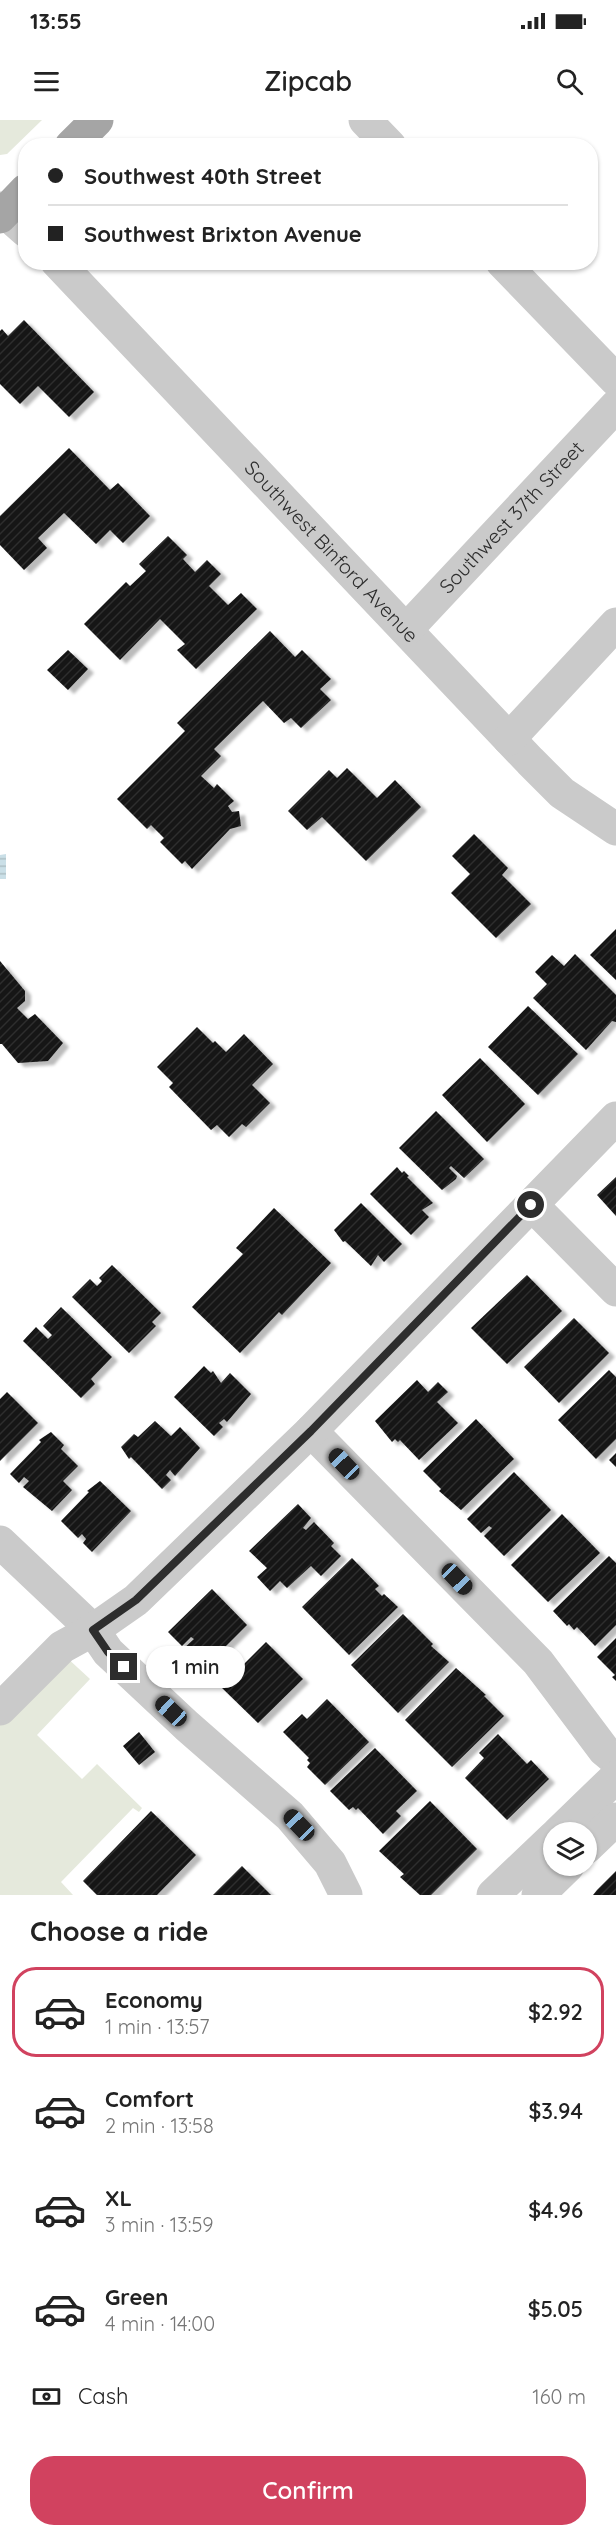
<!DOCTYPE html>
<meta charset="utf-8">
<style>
:root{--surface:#fff;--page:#f6f6f6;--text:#222;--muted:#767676;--line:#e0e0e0;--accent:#d1425f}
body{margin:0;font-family:Quicksand,sans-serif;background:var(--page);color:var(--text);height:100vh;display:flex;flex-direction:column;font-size:22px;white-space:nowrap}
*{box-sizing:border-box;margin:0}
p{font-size:20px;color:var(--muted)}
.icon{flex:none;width:33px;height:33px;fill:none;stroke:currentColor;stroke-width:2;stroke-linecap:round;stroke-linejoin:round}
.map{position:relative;height:1775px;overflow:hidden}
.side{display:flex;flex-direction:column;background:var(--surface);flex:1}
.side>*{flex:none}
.hud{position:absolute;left:18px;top:18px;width:580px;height:132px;border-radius:24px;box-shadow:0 2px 4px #0004;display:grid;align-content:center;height:132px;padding:0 30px;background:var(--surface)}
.tools{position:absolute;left:543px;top:1702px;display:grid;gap:12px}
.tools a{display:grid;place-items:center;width:54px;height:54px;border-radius:50%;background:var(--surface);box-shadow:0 2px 4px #0004;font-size:30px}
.end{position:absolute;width:27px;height:27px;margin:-14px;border:8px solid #2d2d2d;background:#fff;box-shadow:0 0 0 3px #fff}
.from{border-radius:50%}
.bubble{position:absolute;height:42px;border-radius:21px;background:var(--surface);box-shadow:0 2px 4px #0004;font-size:20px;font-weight:600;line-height:42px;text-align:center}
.car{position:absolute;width:18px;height:36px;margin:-18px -9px;border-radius:8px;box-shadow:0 0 4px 2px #0007;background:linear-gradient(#222 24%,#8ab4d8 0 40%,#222 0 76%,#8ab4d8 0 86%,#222 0)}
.hud b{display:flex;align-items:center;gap:21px;height:57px;font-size:22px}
.hud b+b{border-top:2px solid var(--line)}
.hud i{width:15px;height:15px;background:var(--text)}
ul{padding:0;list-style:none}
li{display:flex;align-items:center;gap:18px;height:90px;margin:0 12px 9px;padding:0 18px;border:3px solid transparent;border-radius:24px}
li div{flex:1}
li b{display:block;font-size:22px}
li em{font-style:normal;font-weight:600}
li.active{border-color:var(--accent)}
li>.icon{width:54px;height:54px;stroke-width:1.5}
h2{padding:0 30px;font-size:27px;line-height:72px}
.pay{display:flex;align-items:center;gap:15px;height:66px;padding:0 30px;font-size:22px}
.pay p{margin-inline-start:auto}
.cta{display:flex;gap:12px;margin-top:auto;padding:12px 30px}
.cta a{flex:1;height:69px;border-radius:24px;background:var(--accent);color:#fff;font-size:24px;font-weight:600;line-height:69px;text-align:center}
.status{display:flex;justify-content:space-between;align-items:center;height:42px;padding:0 30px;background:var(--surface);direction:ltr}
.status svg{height:16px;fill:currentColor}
header{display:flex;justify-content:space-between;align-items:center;height:78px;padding:0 30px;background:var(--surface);font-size:27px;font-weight:600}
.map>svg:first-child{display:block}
</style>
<div class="status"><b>13:55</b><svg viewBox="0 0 49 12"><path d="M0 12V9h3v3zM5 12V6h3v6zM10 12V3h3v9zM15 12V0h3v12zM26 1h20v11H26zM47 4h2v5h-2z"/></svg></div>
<header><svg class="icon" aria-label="menu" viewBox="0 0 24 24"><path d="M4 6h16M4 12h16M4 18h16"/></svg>Zipcab<svg class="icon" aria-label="search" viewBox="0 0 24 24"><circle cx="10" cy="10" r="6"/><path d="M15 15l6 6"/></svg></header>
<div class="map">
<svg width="616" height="1775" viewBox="0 0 616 1775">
<defs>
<pattern id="water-rules" width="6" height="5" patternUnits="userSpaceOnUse" patternTransform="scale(1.5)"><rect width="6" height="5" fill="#cadfe7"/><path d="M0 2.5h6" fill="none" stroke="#aec0c6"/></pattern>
<pattern id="building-hatch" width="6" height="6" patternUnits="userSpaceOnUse" patternTransform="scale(1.5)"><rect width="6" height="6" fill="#141414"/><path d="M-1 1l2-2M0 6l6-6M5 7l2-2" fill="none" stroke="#2e2e2e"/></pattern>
<filter id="shadow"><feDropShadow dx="6" dy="4" stdDeviation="1.5" flood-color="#0004"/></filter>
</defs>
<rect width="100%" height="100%" fill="#fff"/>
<path fill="#e5e9dc" d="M0 0H42L7 34 0 35Z
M65 1536 90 1559 37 1615 82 1659 97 1644 142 1688 139 1692 133 1688 61 1762 73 1775H0V1603Z"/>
<path fill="url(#water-rules)" d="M6 734V759H0V735Z"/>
<path fill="url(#building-hatch)" filter="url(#shadow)" d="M24 200 94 272 69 297 38 266 20 284 0 264V211L2 209 8 216Z
M69 328 110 370 118 363 150 396 123 423 110 410 96 424 64 393 38 418 47 428 24 450 0 425V396Z
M168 416 187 435 183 439 195 452 207 440 221 454 209 466 228 485 241 473 257 489 196 549 177 530 185 524 160 499 120 540 84 504 126 462 130 466 146 451 139 444Z
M270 511 295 537 302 530 331 559 320 569 331 580 301 608 291 598 284 603 263 581 214 629 221 636 201 656 214 668 217 664 234 681 228 686 232 692 239 691 241 706 230 709 192 749 185 741 182 744 160 722 164 718 151 705 147 709 117 679 185 611 177 603Z
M68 530 88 549 68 570 47 550Z
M347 648 377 678 395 660 421 687 366 741 322 697 307 710 288 691 329 650 337 658Z
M474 714 508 748 502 755 531 784 496 818 451 773 470 754 452 736Z
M616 809V860L590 835Z
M575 834 616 875V902L612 901 586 930 533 878 547 864 535 852 552 835 564 846Z
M0 841 25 871V881L17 888 28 899 35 894 63 923 48 941 18 943 2 924H0Z
M528 886 578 934 538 975 488 927Z
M197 907 213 923 215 921 226 932 244 914 273 944 252 965 270 983 246 1007 242 1004 229 1017 217 1005 211 1010 169 967 173 963 157 947Z
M480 938 525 984 487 1022 442 975Z
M436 991 484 1039 464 1058 451 1046 449 1048 457 1056 456 1059 442 1070 399 1028Z
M397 1047 402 1053 404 1051 409 1056 407 1057 433 1083 422 1090 429 1097 411 1115 370 1074Z
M616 1057V1096L597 1075Z
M361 1083 402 1124 384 1142 378 1135 371 1146 345 1121 343 1122 334 1110Z
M274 1088 331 1143 282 1195 279 1192 240 1233 192 1187 243 1134 236 1128Z
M112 1145 161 1193 152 1202 156 1206 129 1233 72 1177 90 1159 97 1166 102 1161 99 1158Z
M527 1155 562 1191 507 1244 471 1208Z
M61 1187 112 1237 91 1259 95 1264 81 1278 23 1221 36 1207 48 1219 52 1215 43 1206Z
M574 1198 609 1233 559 1283 524 1247Z
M204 1246 211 1253 213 1251 221 1263 230 1253 251 1274 227 1302 224 1299 219 1303 223 1307 214 1316 174 1277Z
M609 1250 616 1257V1319L596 1339 558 1300Z
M417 1260 428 1272 438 1262 448 1272 437 1282 458 1303 419 1340 400 1320 398 1322 395 1319 392 1322 375 1301Z
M7 1272 38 1303 0 1341V1279Z
M476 1299 514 1339 461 1390 439 1371 441 1369 423 1351Z
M155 1301 171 1316 180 1307 200 1328 175 1356 170 1350 166 1355 171 1360 162 1369 131 1337 129 1339 121 1327 134 1314 138 1317Z
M51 1312 64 1325 61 1329 78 1346 63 1361 72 1370 52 1391 23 1367 29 1361 24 1357 19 1363 10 1354 41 1322 39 1320Z
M616 1333V1347L609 1340Z
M514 1352 551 1390 504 1436 484 1416 492 1408 489 1406 481 1413 467 1399Z
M100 1361 131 1391 92 1432 83 1423 86 1419 82 1414 78 1418 61 1401 89 1372 87 1371Z
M298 1384 311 1398 303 1408 306 1410 314 1402 334 1423 331 1426 341 1436 321 1456 311 1446 287 1468 280 1461 270 1471 257 1457 267 1448 249 1431Z
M562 1394 600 1433 548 1482 511 1445Z
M609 1436 616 1443V1505L595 1526 577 1507 574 1510 569 1504 567 1506 553 1491Z
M352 1438 379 1466 375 1469 382 1476 384 1474 398 1487 349 1535 302 1487Z
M212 1469 247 1505 224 1528 235 1539 214 1559 203 1548 200 1551 181 1531 194 1519 191 1517 182 1526 168 1512Z
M403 1494 433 1524 431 1526 449 1542 398 1593 351 1545Z
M616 1518V1561L612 1557 615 1555 597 1537Z
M266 1522 303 1559 258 1603 221 1567Z
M456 1548 486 1575 484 1576 504 1596 452 1647 405 1600Z
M327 1579 369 1622 325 1665 307 1647 310 1643 307 1640 309 1638 283 1612 302 1594 307 1599Z
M139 1612 155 1632 139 1645 123 1626Z
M498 1614 527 1644 531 1640 549 1659 507 1700 465 1658 484 1638 479 1633Z
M375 1628 417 1671 396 1691 401 1696 383 1714 358 1688 356 1690 353 1687 349 1690 330 1671Z
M430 1681 477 1729 431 1775H420L400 1757 404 1754 379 1731Z
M151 1691 196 1735 157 1775H97L83 1761Z
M242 1746 271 1775H213Z
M616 1751V1775H593L597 1770Z"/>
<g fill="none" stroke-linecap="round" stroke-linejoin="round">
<g stroke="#cacaca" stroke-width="33">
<path d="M365 0 390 26"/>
<path d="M0 88 26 111"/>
<path id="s1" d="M57 142 530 641 562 673 616 709"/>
<path d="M502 142 616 260"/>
<path id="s2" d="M407 509 616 286"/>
<path d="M509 619 616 504"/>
<path d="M532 1085 616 1170"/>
<path d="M311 1311 538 1542 604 1630 616 1640"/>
<path d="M0 1422 93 1510 108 1532 187 1606 290 1696 330 1743 346 1775"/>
<path d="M0 1589 62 1527 93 1510 136 1480 311 1311 616 998"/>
<path d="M558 1713 616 1657"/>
<path d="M586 1728 616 1699"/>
<path d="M493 1775 554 1717"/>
<path d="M538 1775 568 1746"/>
</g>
<path stroke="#a5a5a5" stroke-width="33" d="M71 26 97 0
M0 97 26 70"/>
</g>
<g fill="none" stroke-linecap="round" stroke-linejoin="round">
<path stroke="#2d2d2d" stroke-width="8" d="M124 1547 108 1532 93 1510 136 1480 311 1311 531 1085"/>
</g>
<g text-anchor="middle" stroke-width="6" stroke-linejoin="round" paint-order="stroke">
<g font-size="20" fill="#2d2d2d" stroke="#fff">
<text dy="7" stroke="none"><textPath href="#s2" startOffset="153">Southwest 37th Street</textPath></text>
<text dy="7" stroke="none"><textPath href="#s1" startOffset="399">Southwest Binford Avenue</textPath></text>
</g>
</g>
</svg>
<div class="tools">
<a><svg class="icon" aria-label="layers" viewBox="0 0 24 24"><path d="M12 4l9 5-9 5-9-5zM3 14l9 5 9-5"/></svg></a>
</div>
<i class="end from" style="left:531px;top:1085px"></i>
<i class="end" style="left:124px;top:1547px"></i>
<div class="bubble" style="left:146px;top:1526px;width:99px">1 min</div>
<i class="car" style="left:344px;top:1344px;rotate:316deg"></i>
<i class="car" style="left:457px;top:1459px;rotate:136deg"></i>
<i class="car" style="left:171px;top:1591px;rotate:313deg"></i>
<i class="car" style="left:299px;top:1705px;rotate:316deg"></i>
<div class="hud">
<b><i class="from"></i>Southwest 40th Street</b>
<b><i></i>Southwest Brixton Avenue</b>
</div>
</div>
<section class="side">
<h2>Choose a ride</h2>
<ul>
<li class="active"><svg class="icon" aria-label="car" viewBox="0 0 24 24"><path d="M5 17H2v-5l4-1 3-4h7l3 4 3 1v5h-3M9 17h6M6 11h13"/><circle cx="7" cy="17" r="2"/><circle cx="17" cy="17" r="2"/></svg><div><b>Economy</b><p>1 min · 13:57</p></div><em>$2.92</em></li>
<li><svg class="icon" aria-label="car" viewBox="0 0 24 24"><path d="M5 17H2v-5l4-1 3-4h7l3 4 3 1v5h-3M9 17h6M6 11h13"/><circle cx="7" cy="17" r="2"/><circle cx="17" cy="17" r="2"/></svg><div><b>Comfort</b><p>2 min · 13:58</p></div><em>$3.94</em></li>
<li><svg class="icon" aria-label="car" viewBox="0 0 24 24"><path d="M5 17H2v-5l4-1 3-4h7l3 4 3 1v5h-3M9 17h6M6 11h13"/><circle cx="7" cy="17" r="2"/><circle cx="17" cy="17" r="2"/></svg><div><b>XL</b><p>3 min · 13:59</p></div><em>$4.96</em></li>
<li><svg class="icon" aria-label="car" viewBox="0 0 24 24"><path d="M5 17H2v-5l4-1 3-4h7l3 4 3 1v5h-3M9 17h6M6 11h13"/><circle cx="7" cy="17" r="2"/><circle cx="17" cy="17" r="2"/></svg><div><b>Green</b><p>4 min · 14:00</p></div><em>$5.05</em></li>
</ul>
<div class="pay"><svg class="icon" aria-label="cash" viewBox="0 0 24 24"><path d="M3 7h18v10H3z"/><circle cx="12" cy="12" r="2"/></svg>Cash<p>160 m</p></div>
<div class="cta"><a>Confirm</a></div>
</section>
